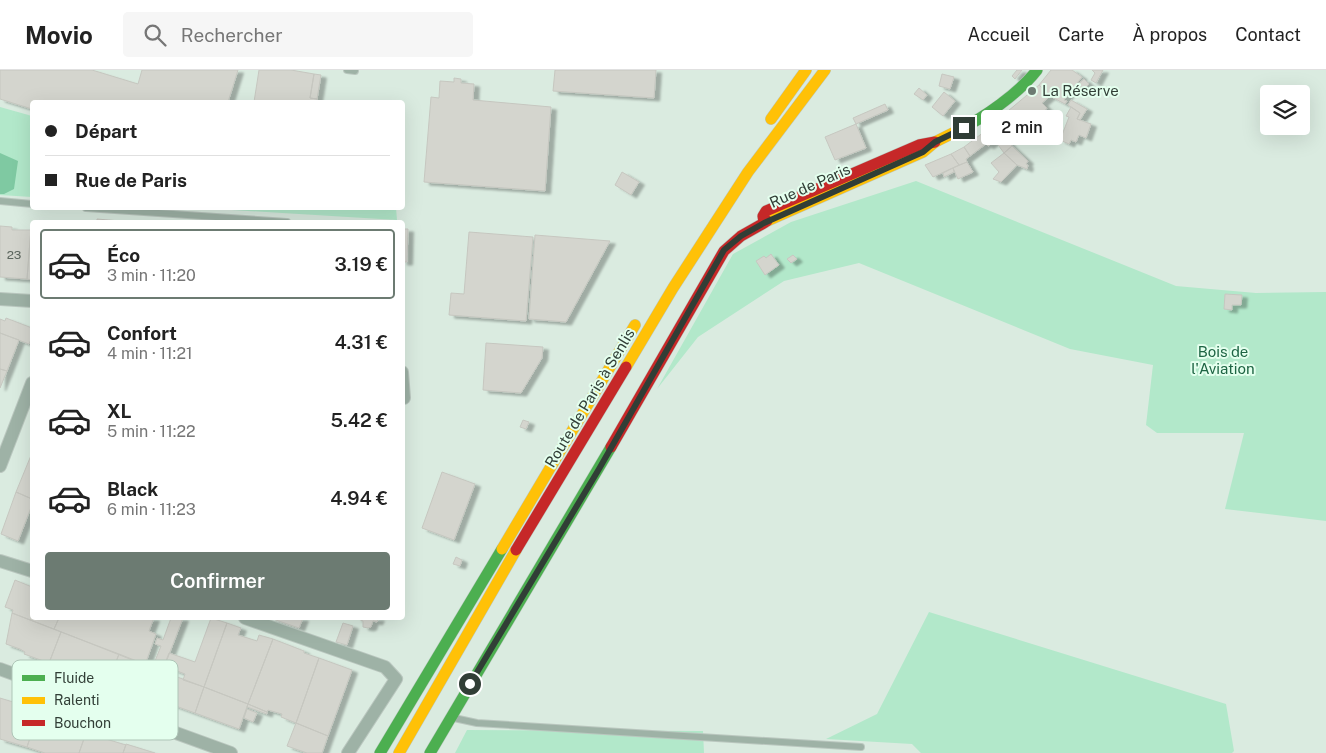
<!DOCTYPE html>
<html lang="fr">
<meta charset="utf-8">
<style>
:root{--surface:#fff;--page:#f6f6f6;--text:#222;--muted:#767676;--line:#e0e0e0;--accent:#6c7b72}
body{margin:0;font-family:"Public Sans",sans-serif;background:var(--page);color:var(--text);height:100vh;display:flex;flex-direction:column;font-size:19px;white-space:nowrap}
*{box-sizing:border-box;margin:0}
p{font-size:16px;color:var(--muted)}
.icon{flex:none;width:28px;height:28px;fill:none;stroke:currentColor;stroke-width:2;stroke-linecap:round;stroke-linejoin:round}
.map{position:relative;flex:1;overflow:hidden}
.sheet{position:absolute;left:30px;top:150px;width:375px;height:400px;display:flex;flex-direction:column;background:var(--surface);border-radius:5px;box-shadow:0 5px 20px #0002}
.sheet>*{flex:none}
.top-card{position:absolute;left:30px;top:30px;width:375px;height:110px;border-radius:5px;box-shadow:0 5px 20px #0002;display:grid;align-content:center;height:110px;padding:0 15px;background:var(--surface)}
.fabs{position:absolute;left:1260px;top:15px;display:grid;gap:10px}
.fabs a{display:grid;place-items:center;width:50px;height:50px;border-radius:5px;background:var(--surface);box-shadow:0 5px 20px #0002;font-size:25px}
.end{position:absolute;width:22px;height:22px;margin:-11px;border:6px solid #313e36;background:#fff;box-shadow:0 0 0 2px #fff}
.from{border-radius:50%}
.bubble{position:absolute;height:35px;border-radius:5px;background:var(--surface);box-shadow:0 5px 20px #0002;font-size:16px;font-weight:600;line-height:35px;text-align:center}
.top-card b{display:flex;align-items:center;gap:18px;height:48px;font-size:19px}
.top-card b+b{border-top:1px solid var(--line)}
.top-card i{width:12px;height:12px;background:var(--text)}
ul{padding:9px 0 0;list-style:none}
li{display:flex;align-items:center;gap:15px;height:70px;margin:0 10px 8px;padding:0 5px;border:2px solid transparent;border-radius:5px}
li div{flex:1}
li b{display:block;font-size:19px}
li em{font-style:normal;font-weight:600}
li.on{border-color:var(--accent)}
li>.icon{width:45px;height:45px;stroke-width:1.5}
.action{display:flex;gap:10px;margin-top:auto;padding:10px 15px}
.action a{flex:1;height:58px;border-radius:5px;background:var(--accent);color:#fff;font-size:20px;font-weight:600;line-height:58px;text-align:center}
header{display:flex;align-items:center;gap:30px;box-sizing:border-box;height:70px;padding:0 25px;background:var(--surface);border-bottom:1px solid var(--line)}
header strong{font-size:24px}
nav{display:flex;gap:28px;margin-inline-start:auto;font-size:18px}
.search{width:350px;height:45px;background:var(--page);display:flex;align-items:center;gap:12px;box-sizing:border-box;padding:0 18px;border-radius:5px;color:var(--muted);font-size:19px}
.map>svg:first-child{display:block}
</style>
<header>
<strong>Movio</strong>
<div class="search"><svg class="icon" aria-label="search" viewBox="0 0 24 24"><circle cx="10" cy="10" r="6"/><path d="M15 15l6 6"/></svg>Rechercher</div>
<nav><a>Accueil</a><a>Carte</a><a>À propos</a><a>Contact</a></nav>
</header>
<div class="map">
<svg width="1326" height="683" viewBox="0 0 1326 683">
<defs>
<filter id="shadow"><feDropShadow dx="5.5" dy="3" stdDeviation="1" flood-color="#0004"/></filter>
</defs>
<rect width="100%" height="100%" fill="#daebe0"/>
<path fill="#b2e8ca" d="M0 37 32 46V127L0 125Z
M916 111 1176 216 1256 223 1326 222V451L1225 439 1244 363H1157L1146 355 1153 295 1070 279 859 193 784 211 698 267 657 319 733 184 791 152Z
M199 138H396L397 150Z
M929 542 1226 634 1234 681 1232 683H921L912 674 826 669 877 644Z
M467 660 703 661 704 683H455Z"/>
<path fill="#7fc9a2" d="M0 83 18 91 14 119 4 124H0Z"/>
<path fill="#d4d5ce" stroke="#c6c7c0" filter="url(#shadow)" d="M0 0H92L138 14 142 0H238L228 32H32V39L0 29Z
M259 0H291L314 4 310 28 317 29V32H254Z
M555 0H656L654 28 553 21Z
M1017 0H1022L1015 9 1012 6Z
M1051 0H1072L1082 7 1064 30 1067 31 1065 34 1050 26 1039 15Z
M1092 0H1103L1096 13 1091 10 1095 3Z
M314 4 321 5 317 29 310 28Z
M942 4 954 7 950 19 939 16Z
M454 8 461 9V13L474 14 473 30 551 37 545 121 424 112 431 27 439 28 440 11 454 12Z
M1084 9 1089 14 1081 22 1076 16Z
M1039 15 1050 26 1042 33 1047 38 1043 43 1033 41 1026 48 1043 59 1041 61 1022 52 1008 41Z
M919 18 927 25 923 30 914 24Z
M944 22 955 31 943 46 932 37Z
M1071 30 1087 39 1080 50 1077 49 1080 43 1068 35Z
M885 34 888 40 856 54 853 48Z
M1071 37 1080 43 1077 49 1091 54 1086 68 1079 65 1076 72 1071 70 1069 74 1060 70 1069 47 1066 46Z
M1008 41 1016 48 1005 58 1008 61 1003 65 1000 62 993 68 988 59Z
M1022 52 1032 57 1025 66 1016 59Z
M856 54 866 78 835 90 825 67Z
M988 59 995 71 988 76 986 74 970 86 964 77Z
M1000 62 1012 76 1004 83 993 68Z
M1012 76 1028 91 1026 94 1028 95 1027 99 1017 95 1004 83Z
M964 77 970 86 966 89 967 92 959 95 951 84Z
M1004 83 1017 95 1001 112 993 109 999 102 991 93Z
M951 84 959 95 933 107 925 95Z
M967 92 973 102 958 109 953 98Z
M953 98 954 102 944 107 943 103Z
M622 102 639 112 631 125 615 115Z
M97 149 132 152H97Z
M0 156 12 157V160H31L27 209 0 207Z
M31 158 32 159V210L27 209Z
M402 159H408L407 192H402Z
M469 162 533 167 526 251 449 245 451 223 464 224Z
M535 165 610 171 566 252 529 249Z
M771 184 779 195 765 205 756 191 764 186 766 188Z
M793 185 797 189 791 193 787 189Z
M1225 224 1242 225 1241 235H1232V240L1224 239Z
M6 248 32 258V267L29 274 0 263V249L5 251Z
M0 263 19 270 7 301 0 299Z
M486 273 543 277 542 288 521 323 483 320Z
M0 299 7 301 0 318Z
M523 350 529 352 526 359 520 357Z
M32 383V429L16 422Z
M442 402 475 414 454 470 422 458Z
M16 422 32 429V435L18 471 1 464Z
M456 487 462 490 460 496 453 494Z
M15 510 32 517V548H59L54 559 12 543 13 540 5 537Z
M12 543 61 562 49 593 24 584 25 582 20 579 6 574Z
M59 548H154L149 561 156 564 145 595 54 559Z
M171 548H183L165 595 155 591 161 576 155 574 157 568 163 570Z
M211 548 227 553 204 617 183 610 185 604 164 596 169 583 195 592Z
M270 548H303L299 558Z
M356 548H379L377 552 373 551 371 557 368 558 363 557V551Z
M227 553 241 558 238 565 257 571 259 565 273 569 248 634 204 617Z
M343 553 353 556 347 575 336 572Z
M61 562 119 584 108 613 49 593Z
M273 569 304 581V583L319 588 296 653 281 647 282 644 268 640 267 642 248 634Z
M119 584 162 601 154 624 149 622 153 613 149 612 148 616 146 615 145 618 143 617 140 625 108 613Z
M319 588 352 600 328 666 296 653Z
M172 605 204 617 195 643 162 631Z
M204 617 248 634 239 659 195 643Z
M0 628 39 640 27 677 0 669Z
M248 634 267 642V644L247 637Z
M247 639 257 643 253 652 244 648Z
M37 648 86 663 79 683H45L27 677Z
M296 653 328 666 322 683H307L287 676Z
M86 663 126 675 123 683H79Z
M126 674 155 683H123Z"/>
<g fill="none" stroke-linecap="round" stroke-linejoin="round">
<g stroke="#bac7bf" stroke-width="8">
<path id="lane" d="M347 0 355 1
M0 131 32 134
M86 138 287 152
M454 648 477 653 861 677"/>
</g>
<g stroke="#bac7bf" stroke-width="14">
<path id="street" d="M0 229 32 231
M402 302 404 328
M0 396 32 313
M0 491 32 501
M245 548 385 597 396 609 348 683
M0 599 231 683"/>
</g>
<g stroke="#bac7bf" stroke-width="12">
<path id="fast" d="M957 61C984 48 1019 23 1037 0
M380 683 502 479
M430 683 611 377"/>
</g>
<g stroke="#bac7bf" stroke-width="12">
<path id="slow" d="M771 49 806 0
M767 151 923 82 935 72 957 61
M626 297 673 218 748 102 825 0
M502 479 635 255
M399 683 516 480"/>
</g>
<g stroke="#bac7bf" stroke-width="12">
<path id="jam" d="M767 151 764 153 763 146 766 141 919 75 935 72
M611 377 724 181 741 166 764 153
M516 480 626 297"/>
</g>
<use href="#lane" stroke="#9eb2a6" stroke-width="6"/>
<use href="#street" stroke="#9eb2a6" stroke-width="12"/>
<use href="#fast" stroke="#4caf50" stroke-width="11"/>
<use href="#slow" stroke="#ffc107" stroke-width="11"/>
<use href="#jam" stroke="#c62828" stroke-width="11"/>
</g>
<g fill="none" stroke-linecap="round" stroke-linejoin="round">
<path stroke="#313e36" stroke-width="6" d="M470 614 599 399 724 180 741 166 764 153 923 82 935 72 964 58"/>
</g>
<circle fill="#6c7b72" stroke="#e4ffee" stroke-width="2" cx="1032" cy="21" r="5"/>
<g text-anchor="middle" stroke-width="4" stroke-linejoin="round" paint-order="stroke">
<g font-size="12" fill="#5c665e">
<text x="14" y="189">23</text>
</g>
<g font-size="15" fill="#313e36" stroke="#e4ffee" text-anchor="start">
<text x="1042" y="26">La Réserve</text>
</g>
<g font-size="15" fill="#313e36" stroke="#e4ffee">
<text transform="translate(810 116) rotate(-24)" y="5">Rue de Paris</text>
<text transform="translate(590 328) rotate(-59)" y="5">Route de Paris à Senlis</text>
</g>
<g font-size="15" fill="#1e6544" stroke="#e4ffee">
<text x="1223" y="287">Bois de<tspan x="1223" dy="17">l'Aviation</tspan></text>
</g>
</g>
<rect x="12" y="590" width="166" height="80" rx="8" fill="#e4ffee" stroke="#aec5b7" stroke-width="1"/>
<rect x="22" y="605" width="23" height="6" fill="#4caf50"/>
<rect x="22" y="627" width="23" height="7" fill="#ffc107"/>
<rect x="22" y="650" width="23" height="6" fill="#c62828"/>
<g font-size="14" fill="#313e36">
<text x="54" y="613">Fluide</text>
<text x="54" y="635">Ralenti</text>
<text x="54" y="658">Bouchon</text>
</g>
</svg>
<div class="fabs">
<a><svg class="icon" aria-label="layers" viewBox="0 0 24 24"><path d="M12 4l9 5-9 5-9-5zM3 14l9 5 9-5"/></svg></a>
</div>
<i class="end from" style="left:470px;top:614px"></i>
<i class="end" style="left:964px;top:58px"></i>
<div class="bubble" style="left:981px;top:40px;width:82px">2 min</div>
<div class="top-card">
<b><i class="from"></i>Départ</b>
<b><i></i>Rue de Paris</b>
</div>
<section class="sheet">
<ul>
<li class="on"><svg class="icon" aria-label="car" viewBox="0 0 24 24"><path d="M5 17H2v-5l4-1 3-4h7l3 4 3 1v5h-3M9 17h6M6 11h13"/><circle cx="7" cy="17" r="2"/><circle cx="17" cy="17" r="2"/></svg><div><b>Éco</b><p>3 min · 11:20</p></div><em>3.19 €</em></li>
<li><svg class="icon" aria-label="car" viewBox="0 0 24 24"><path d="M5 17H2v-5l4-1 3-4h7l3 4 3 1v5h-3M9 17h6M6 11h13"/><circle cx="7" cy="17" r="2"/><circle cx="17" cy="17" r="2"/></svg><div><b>Confort</b><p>4 min · 11:21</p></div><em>4.31 €</em></li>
<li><svg class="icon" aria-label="car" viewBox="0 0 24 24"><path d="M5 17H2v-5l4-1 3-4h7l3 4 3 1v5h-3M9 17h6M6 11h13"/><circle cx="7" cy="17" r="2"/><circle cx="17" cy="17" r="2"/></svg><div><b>XL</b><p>5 min · 11:22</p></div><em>5.42 €</em></li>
<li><svg class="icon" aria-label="car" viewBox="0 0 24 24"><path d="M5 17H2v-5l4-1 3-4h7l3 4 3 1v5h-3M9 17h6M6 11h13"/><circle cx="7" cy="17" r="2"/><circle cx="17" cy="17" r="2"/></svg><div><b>Black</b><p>6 min · 11:23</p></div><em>4.94 €</em></li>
</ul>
<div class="action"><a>Confirmer</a></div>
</section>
</div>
